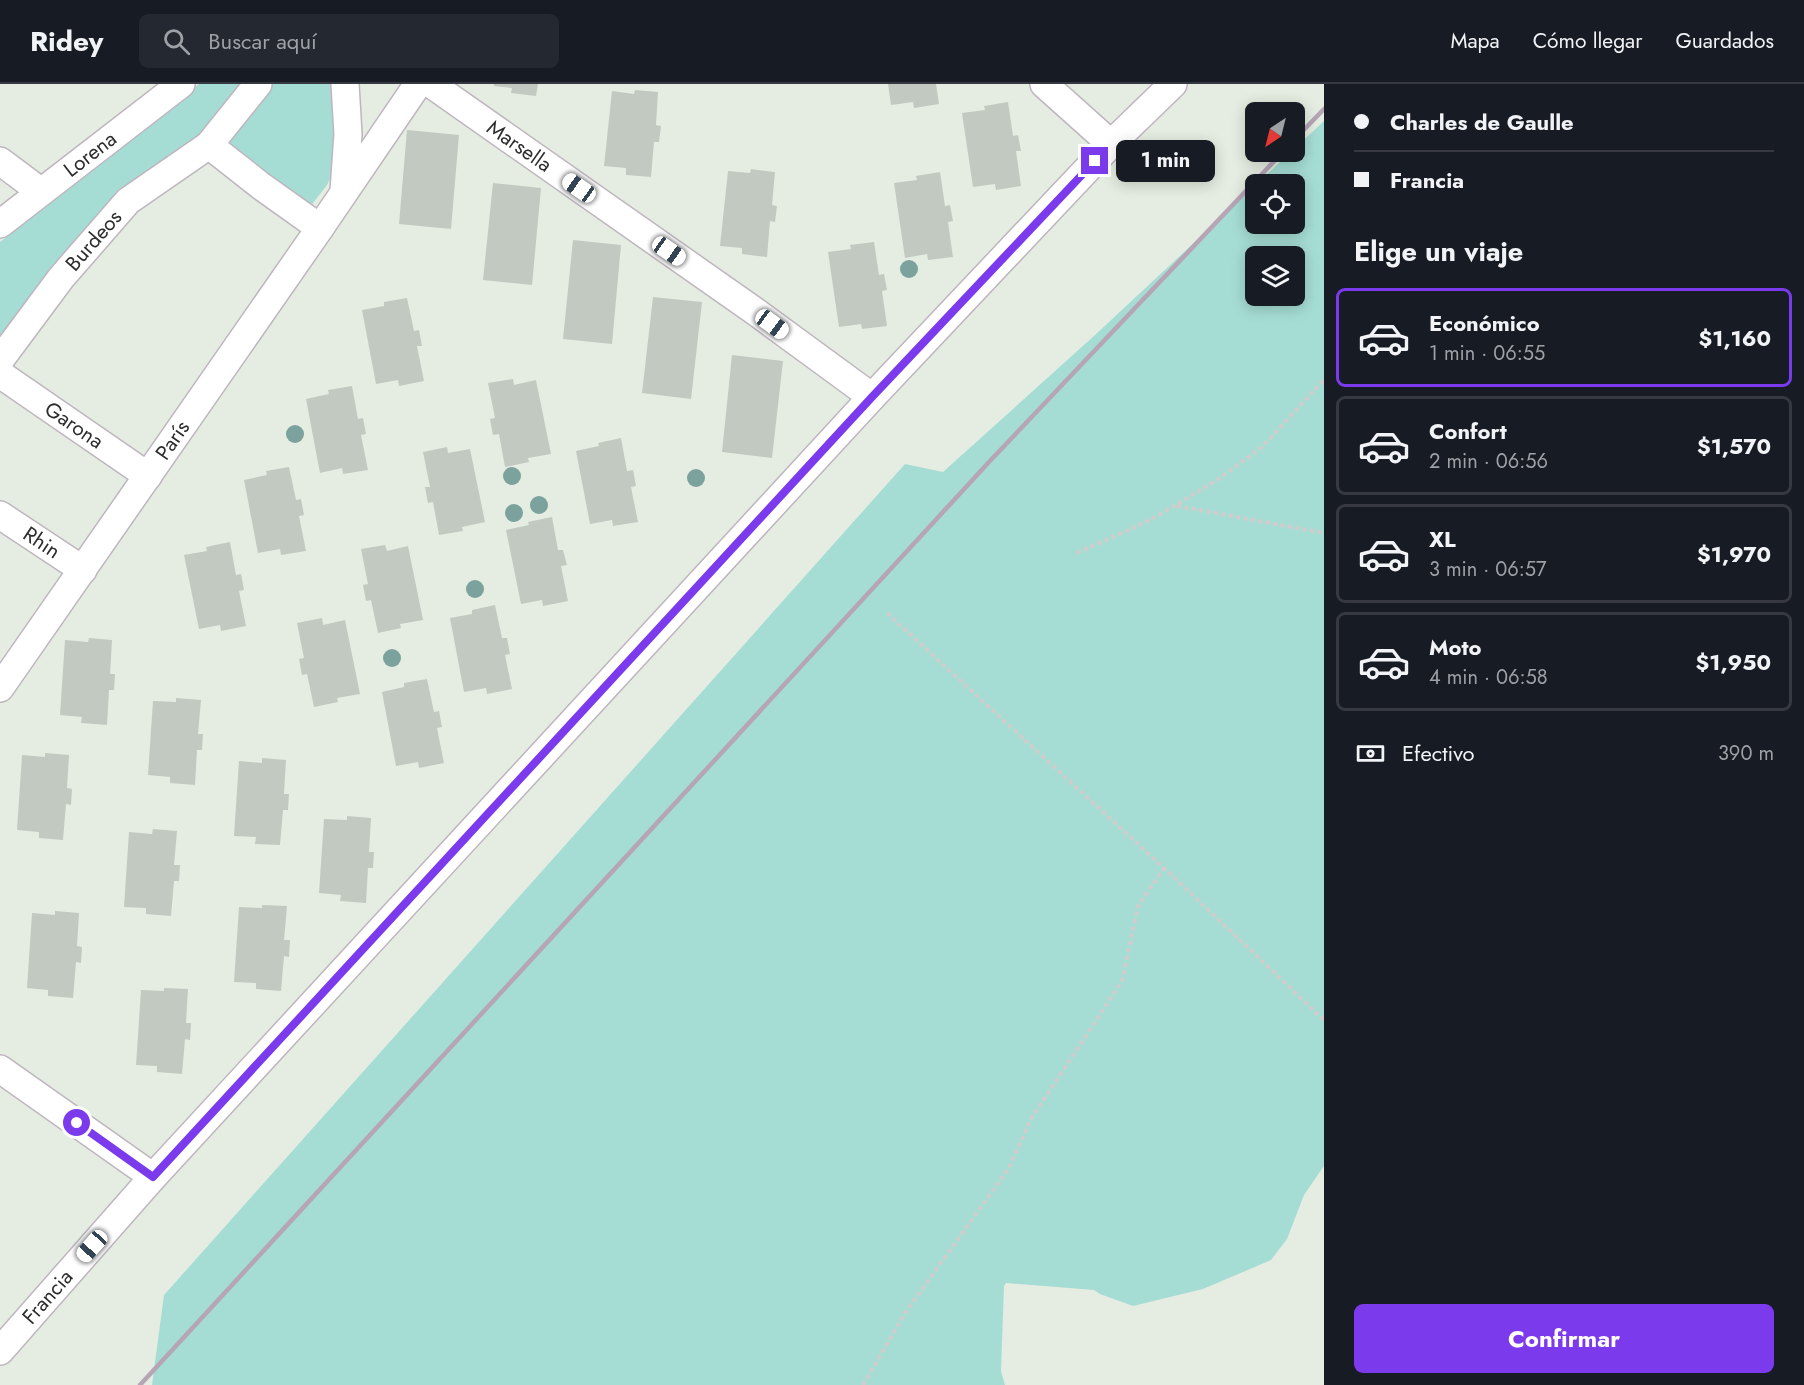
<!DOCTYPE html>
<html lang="es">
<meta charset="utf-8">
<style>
:root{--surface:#171b24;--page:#242831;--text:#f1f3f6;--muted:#9ea1a6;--line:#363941;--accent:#7c3aed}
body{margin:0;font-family:Jost,sans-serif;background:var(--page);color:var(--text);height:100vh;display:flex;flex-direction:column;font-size:22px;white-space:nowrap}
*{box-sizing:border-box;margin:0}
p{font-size:20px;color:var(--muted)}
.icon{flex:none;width:33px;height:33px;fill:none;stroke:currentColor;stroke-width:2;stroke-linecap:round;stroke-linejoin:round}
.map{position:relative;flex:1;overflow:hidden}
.drawer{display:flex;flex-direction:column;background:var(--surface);width:480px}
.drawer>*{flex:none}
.banner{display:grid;align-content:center;height:132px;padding:0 30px;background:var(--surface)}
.needle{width:39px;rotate:215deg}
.fabs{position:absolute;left:1245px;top:18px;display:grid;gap:12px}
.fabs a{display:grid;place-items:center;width:60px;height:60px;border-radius:9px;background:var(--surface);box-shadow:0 3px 15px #0003;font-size:30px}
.end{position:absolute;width:27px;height:27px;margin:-14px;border:8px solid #7c3aed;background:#fff;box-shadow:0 0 0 3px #fff}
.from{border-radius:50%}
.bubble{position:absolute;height:42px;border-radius:9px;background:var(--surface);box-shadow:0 3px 15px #0003;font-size:20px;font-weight:700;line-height:42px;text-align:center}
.car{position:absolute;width:18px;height:36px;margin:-18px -9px;border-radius:8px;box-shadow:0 0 4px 2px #0007;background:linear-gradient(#fff 24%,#345 0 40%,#fff 0 76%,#345 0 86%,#fff 0)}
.banner b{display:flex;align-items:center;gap:21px;height:57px;font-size:22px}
.banner b+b{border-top:2px solid var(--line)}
.banner i{width:15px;height:15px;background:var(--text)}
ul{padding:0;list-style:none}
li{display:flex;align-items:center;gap:18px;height:99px;margin:0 12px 9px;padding:0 18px;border:3px solid var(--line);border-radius:9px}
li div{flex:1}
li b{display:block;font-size:22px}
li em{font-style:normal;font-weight:700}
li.current{border-color:var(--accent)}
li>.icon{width:54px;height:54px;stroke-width:1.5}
h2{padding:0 30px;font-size:27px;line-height:72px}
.pay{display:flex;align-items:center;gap:15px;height:66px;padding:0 30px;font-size:22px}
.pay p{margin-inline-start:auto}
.primary-button{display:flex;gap:12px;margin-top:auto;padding:12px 30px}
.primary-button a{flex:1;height:69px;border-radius:9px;background:var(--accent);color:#fff;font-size:24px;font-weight:700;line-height:69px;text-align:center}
header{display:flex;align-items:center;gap:36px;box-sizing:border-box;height:84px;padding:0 30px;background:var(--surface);border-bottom:2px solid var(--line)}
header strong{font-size:28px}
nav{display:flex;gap:33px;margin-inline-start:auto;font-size:21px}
.search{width:420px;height:54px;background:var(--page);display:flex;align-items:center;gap:15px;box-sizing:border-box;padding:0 21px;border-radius:9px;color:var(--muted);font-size:22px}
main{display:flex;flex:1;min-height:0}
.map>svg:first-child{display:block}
</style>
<header>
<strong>Ridey</strong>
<div class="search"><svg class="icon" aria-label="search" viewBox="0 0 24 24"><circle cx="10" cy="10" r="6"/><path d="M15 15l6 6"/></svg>Buscar aquí</div>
<nav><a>Mapa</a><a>Cómo llegar</a><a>Guardados</a></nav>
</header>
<main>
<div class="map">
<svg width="1324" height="1301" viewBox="0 0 1324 1301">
<rect width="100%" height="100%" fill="#e5ede2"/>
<path fill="#a5ddd4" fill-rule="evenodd" d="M199 0H247L200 52 117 112 44 192 0 255V158Z
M271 0H337L336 83 327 101 310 123 234 72 228 59Z
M1324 37V1082L1304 1111 1287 1155 1271 1176 1203 1205 1133 1222 1100 1210 1094 1206 1006 1199 1004 1202 1001 1287 1005 1301H152L164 1211 905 380 943 388 1095 251 1256 101V140H1294V100H1256L1291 68H1294L1295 64ZM1294 172V212H1256V172Z"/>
<path fill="#c2c9c0" d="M494 0H538L536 12 511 9 512 4 494 2Z
M888 0H936L939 20 914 24 913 18 891 21Z
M635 6 658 8 656 41 661 42 659 58H654L651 93 626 91V84L604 82 612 7 634 10Z
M1008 18 1013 52 1018 51 1021 67H1016L1021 102 996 106 995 100 973 103 962 29 985 26 984 22Z
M407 46 459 51 451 145 399 140Z
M751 85 775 88 772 121 777 122 775 138 770 137 767 173 742 170V164L720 162 728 87 750 89Z
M940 88 945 122 950 121 953 137 948 138 953 173 928 176 927 170 905 174 894 99 917 96 916 92Z
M493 99 541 104 532 201 483 196Z
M573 156 621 161 612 260 563 255Z
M874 158 879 191 884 190 887 206 882 207 887 242 862 245 861 240 839 243 828 168 851 165 850 161Z
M653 213 702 218 691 315 642 309Z
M407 214 414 247 419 246 422 262H417L424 297 399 302 398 296 376 300 362 226 384 222V218Z
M732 271 783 277 772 374 722 368Z
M513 295 514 301 536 296 551 370 528 374 529 378 505 383 499 350 493 351 490 335 495 334 488 299Z
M352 302 358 335 363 334 366 350 361 351 368 386 343 390 342 384 320 389 306 315 329 310 328 306Z
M621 354 627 387 633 386 636 402 631 403 638 438 613 442 612 436 590 440 576 367 599 362 598 359Z
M447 363 448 369 470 365 485 438 462 443 463 447 439 451 433 418 428 419 425 403H430L423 368Z
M289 383 296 416 301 415 304 431 299 432 306 467 281 471 280 465 258 469 244 396 267 391 266 387Z
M552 433 558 466H563L567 481 561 482 568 517 543 522 542 516 521 520 506 446 529 441 528 438Z
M230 458 236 491 241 490 244 506 239 507 246 542 221 547 220 541 199 545 184 471 207 467 206 463Z
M385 461 387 467 408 462 423 536 400 540 401 544 378 549 371 516 366 517 363 501 368 500 361 465Z
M495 521 502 554H507L510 570 505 571 512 605 487 610 486 604 464 608 450 534 472 530V526Z
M322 534 323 541 345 536 360 610 337 614 338 618 314 623 307 590 302 591 299 575 304 574 297 539Z
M89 554 112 556 110 590H115L114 606H109L107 641 81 639 82 633 60 631 65 556 88 558Z
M427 595 434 628 439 627 442 643 437 644 444 679 419 684 418 678 396 682 382 608 404 603V599Z
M176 614 201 616 198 650H203L202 666H197L195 701 170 699V693L148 691 153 617 176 618Z
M45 669 69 671 67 704 72 705 71 721 66 720 63 756 39 754V748L17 746 22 671 45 673Z
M262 674 286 676 284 710H289L288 726H283L280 761 255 760 256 753 234 752 239 677 262 679Z
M347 732 371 734 369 768H374L373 784H368L366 819 340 817 341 811 319 809 324 735 347 736Z
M153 745 177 747 174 781H180L179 797H174L171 832 146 830V824L124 823 129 748 152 750Z
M262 821 287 822 284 856H290L289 873 284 872 281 907 256 905V899L234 898 239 823 262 824Z
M55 827 79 829 77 862 82 863 81 879 76 878 73 914 48 912V906L27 904 32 829 55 831Z
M164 904 188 905 186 939H191L190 956 185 955 182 990 157 988V982L136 981 141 906 164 907Z"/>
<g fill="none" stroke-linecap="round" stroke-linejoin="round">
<g stroke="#bfb5bf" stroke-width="30">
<g id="minor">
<path d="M258 0 209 61 261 102 320 144"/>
<path id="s1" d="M431 0 756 228 872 313"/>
<path d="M1044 0 1111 60"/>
<path d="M0 77 40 107"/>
<path d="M344 107 348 50 345 0"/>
<path id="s2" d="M0 140 181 0"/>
<path id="s3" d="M0 276 61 194 128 117 209 61"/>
<path id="s4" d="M0 290 148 392"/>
<path id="s5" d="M0 431 83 486"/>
<path id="s6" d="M0 604 320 144 418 0"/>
<path d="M0 985 153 1093"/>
<path id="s7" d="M0 1267 153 1093 872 313 1111 60 1173 0"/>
</g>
</g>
<path stroke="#cdcdcd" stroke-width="4" stroke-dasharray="4.5 3" stroke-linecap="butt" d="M1177 422 1324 449
M1077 469 1144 439 1176 421 1220 394 1262 363 1324 296
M887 529 1164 784 1324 936
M863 1301 905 1229 1009 1084 1031 1035 1122 897 1138 822 1164 784"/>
<use href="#minor" stroke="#fff" stroke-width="27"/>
<path stroke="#b5a5b5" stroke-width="4.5" d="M1294 56 1324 25
M140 1301 989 378 1283 68"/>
</g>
<g fill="#7ba29c">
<circle cx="909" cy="185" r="9"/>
<circle cx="295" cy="350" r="9"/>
<circle cx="512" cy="392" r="9"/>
<circle cx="696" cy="394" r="9"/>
<circle cx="539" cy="421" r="9"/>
<circle cx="514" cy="429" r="9"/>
<circle cx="475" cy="505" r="9"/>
<circle cx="392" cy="574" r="9"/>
</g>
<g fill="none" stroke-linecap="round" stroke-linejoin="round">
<path stroke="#7c3aed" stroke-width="8" d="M77 1039 153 1093 872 313 1095 77"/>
</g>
<g text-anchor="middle" stroke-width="6" stroke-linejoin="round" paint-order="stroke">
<g font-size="21" fill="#2d2d2d" stroke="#fff">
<text dy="7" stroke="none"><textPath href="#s1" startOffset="108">Marsella</textPath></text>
<text dy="7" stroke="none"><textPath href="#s2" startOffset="114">Lorena</textPath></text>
<text dy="7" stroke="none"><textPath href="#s3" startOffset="152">Burdeos</textPath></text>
<text dy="7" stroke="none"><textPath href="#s4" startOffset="90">Garona</textPath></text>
<text dy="7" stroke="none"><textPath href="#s6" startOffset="302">París</textPath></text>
<text dy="7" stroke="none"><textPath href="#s5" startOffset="50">Rhin</textPath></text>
<text dy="7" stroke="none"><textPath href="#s7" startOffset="72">Francia</textPath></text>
</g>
</g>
</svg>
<div class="fabs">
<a><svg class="needle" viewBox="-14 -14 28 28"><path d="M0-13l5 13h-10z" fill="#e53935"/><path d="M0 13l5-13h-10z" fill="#9ea1a6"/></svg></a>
<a><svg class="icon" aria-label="locate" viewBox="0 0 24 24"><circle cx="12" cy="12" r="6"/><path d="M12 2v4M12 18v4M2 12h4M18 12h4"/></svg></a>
<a><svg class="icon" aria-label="layers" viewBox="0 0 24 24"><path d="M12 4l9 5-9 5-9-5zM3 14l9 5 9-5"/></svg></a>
</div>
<i class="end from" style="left:77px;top:1039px"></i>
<i class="end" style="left:1095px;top:77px"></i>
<div class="bubble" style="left:1116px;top:56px;width:99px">1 min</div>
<i class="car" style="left:579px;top:104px;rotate:305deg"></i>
<i class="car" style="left:669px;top:167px;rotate:125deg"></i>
<i class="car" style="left:772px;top:240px;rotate:126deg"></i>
<i class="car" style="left:92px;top:1162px;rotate:222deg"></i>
</div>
<section class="drawer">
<div class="banner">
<b><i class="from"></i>Charles de Gaulle</b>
<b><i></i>Francia</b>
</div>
<h2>Elige un viaje</h2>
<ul>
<li class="current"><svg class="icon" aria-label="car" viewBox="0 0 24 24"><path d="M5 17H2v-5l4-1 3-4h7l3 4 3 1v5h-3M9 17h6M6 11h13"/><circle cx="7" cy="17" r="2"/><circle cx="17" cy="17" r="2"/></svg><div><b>Económico</b><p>1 min · 06:55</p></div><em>$1,160</em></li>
<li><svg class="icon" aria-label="car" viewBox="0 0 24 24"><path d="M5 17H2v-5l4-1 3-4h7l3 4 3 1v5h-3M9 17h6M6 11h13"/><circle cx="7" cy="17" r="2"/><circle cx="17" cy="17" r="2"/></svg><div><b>Confort</b><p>2 min · 06:56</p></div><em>$1,570</em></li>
<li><svg class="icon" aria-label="car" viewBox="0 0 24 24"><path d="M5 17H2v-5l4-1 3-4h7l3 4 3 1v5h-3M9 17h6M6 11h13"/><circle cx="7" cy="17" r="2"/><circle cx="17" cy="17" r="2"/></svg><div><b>XL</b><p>3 min · 06:57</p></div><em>$1,970</em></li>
<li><svg class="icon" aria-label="car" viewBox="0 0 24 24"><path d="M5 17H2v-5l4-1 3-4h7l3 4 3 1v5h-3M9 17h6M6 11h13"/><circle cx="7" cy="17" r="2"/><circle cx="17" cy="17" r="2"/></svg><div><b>Moto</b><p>4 min · 06:58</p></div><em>$1,950</em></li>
</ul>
<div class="pay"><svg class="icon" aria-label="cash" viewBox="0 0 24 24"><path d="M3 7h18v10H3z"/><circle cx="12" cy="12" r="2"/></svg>Efectivo<p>390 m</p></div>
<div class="primary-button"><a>Confirmar</a></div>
</section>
</main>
